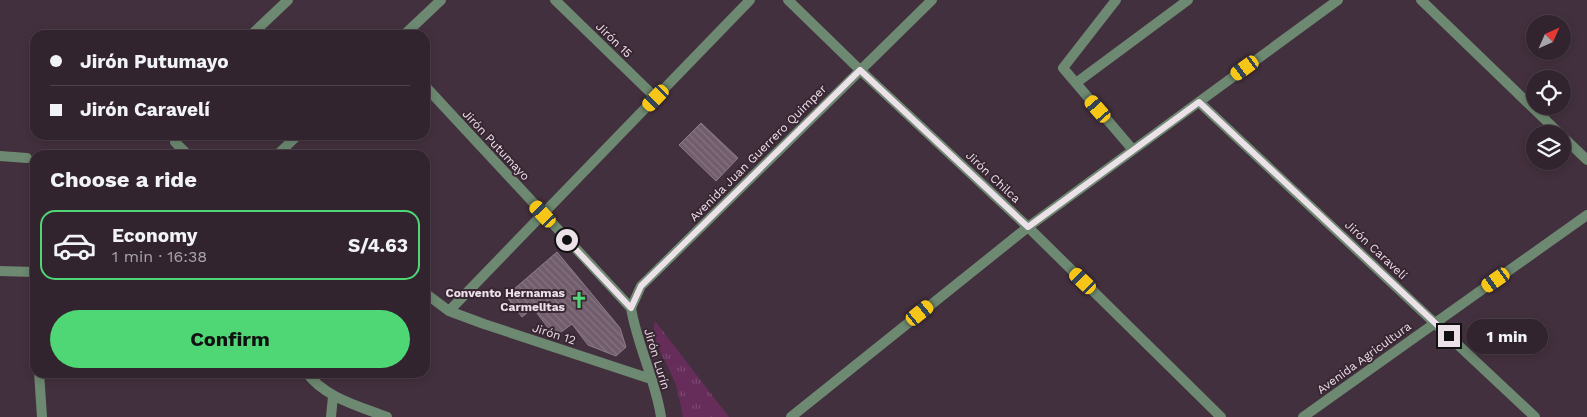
<!DOCTYPE html>
<meta charset="utf-8">
<style>
:root{--surface:#32242e;--page:#3d303a;--text:#f1f3f6;--muted:#a8a4aa;--line:#4d414a;--accent:#4fd675}
body{margin:0;font-family:"Work Sans",sans-serif;background:var(--page);color:var(--text);height:100vh;display:flex;flex-direction:column;font-size:19px;white-space:nowrap}
*{box-sizing:border-box;margin:0}
p{font-size:16px;color:var(--muted)}
.icon{flex:none;width:28px;height:28px;fill:none;stroke:currentColor;stroke-width:2;stroke-linecap:round;stroke-linejoin:round}
.map{position:relative;flex:1;overflow:hidden}
.panel{position:absolute;left:30px;top:150px;width:400px;height:228px;display:flex;flex-direction:column;background:var(--surface);border-radius:15px;box-shadow:0 2px 8px #0003,0 0 0 1px var(--line)}
.panel>*{flex:none}
.hud{position:absolute;left:30px;top:30px;width:400px;height:110px;border-radius:15px;box-shadow:0 2px 8px #0003,0 0 0 1px var(--line);display:grid;align-content:center;height:110px;padding:0 20px;background:var(--surface)}
.needle{width:32px;rotate:45deg}
.tools{position:absolute;left:1526px;top:15px;display:grid;gap:10px}
.tools a{display:grid;place-items:center;width:45px;height:45px;border-radius:50%;background:var(--surface);box-shadow:0 2px 8px #0003,0 0 0 1px var(--line);font-size:25px}
.end{position:absolute;width:22px;height:22px;margin:-11px;border:6px solid #ece0e9;background:#111;box-shadow:0 0 0 2px #111}
.from{border-radius:50%}
.bubble{position:absolute;height:35px;border-radius:18px;background:var(--surface);box-shadow:0 2px 8px #0003,0 0 0 1px var(--line);font-size:16px;font-weight:700;line-height:35px;text-align:center}
.car{position:absolute;width:15px;height:30px;margin:-15px -8px;border-radius:6px;box-shadow:0 0 4px 1px #0007;background:linear-gradient(#f5c518 24%,#345 0 40%,#f5c518 0 76%,#345 0 86%,#f5c518 0)}
.hud b{display:flex;align-items:center;gap:18px;height:48px;font-size:19px}
.hud b+b{border-top:1px solid var(--line)}
.hud i{width:12px;height:12px;background:var(--text)}
ul{padding:0;list-style:none}
li{display:flex;align-items:center;gap:15px;height:70px;margin:0 10px 8px;padding:0 10px;border:2px solid var(--line);border-radius:15px}
li div{flex:1}
li b{display:block;font-size:19px}
li em{font-style:normal;font-weight:700}
li.active{border-color:var(--accent)}
li>.icon{width:45px;height:45px;stroke-width:1.5}
h2{padding:0 20px;font-size:22px;line-height:60px}
.button{display:flex;gap:10px;margin-top:auto;padding:10px 20px}
.button a{flex:1;height:58px;border-radius:30px;background:var(--accent);color:#111;font-size:20px;font-weight:700;line-height:58px;text-align:center}
.map>svg:first-child{display:block}
</style>
<div class="map">
<svg width="1587" height="417" viewBox="0 0 1587 417">
<defs>
<pattern id="grass-tufts" width="24" height="20" patternUnits="userSpaceOnUse" patternTransform="scale(1.25)"><rect width="24" height="20" fill="#662c5a"/><path d="M3 7l-1-3M5 7V3M7 7l1-3M15 17l-1-3M17 17v-4M19 17l1-3" fill="none" stroke="#7c4a72"/></pattern>
<pattern id="building-back-hatch" width="6" height="6" patternUnits="userSpaceOnUse" patternTransform="scale(1.25)"><rect width="6" height="6" fill="#715d6b"/><path d="M-1 5l2 2M0 0l6 6M5-1l2 2" fill="none" stroke="#857480"/></pattern>
</defs>
<rect width="100%" height="100%" fill="#43303e"/>
<path fill="url(#grass-tufts)" d="M655 321 729 417H683C681 407 679 396 676 386 671 368 649 339 655 321Z"/>
<path fill="url(#building-back-hatch)" stroke="#907b8a" d="M701 123 738 158 716 181 679 145Z
M557 252 620 328 626 347 616 356 588 345 572 324 561 332 549 329 533 308 522 317 506 296Z"/>
<g fill="none" stroke-linecap="round" stroke-linejoin="round">
<path stroke="#6d8971" stroke-width="10" d="M555 0 656 98
M788 0 860 70 1028 227 1221 417
M1116 0 1063 68 1133 150
M1421 0 1560 134
M251 35 288 0
M404 35 441 0
M1076 83 1188 0
M425 86 631 308
M1199 102 1535 417
M177 135 175 142 188 155
M1562 136 1587 160
M277 155 298 135
M0 156 27 158
M0 271 34 272 35 295
M425 293 449 311 484 324 651 379
M631 308 641 286 932 0
M631 308C637 345 656 381 661 417
M449 311 750 0
M39 372 42 417
M306 372C325 398 359 406 387 417
M331 417 333 396
M791 417 1028 227 1338 0
M1303 417 1587 215"/>
</g>
<g fill="none" stroke-linecap="round" stroke-linejoin="round">
<path stroke="#ece0e9" stroke-width="6" d="M567 240 631 308 641 286 860 70 1028 227 1199 102 1449 336"/>
</g>
<defs>
<g id="church-bare" transform="scale(1.35)"><path d="M-1.2-6h2.4v3.5h3.3v2.4h-3.3V6h-2.4V-.1h-3.3v-2.4h3.3Z" fill="#4fd675" stroke="#382633" stroke-width="2.5" paint-order="stroke"/></g>
</defs>
<g fill-rule="evenodd">
<use href="#church-bare" x="579" y="300"/>
</g>
<g text-anchor="middle" stroke-width="4" stroke-linejoin="round" paint-order="stroke">
<g font-size="12" fill="#ece0e9" stroke="#382633">
<text transform="translate(614 40) rotate(44)" y="4">Jirón 15</text>
<text transform="translate(496 145) rotate(47)" y="4">Jirón Putumayo</text>
<text transform="translate(758 153) rotate(-45)" y="4">Avenida Juan Guerrero Quimper</text>
<text transform="translate(993 177) rotate(43)" y="4">Jirón Chilca</text>
<text transform="translate(1376 250) rotate(43)" y="4">Jirón Caravelí</text>
<text transform="translate(554 334) rotate(18)" y="4">Jirón 12</text>
<text transform="translate(1364 358) rotate(-36)" y="4">Avenida Agricultura</text>
<text transform="translate(657 359) rotate(73)" y="4">Jirón Lurín</text>
</g>
<g font-size="12" font-weight="bold" fill="#ece0e9" stroke="#382633" text-anchor="end">
<text x="565" y="297">Convento Hernamas<tspan x="565" dy="14">Carmelitas</tspan></text>
</g>
</g>
</svg>
<div class="tools">
<a><svg class="needle" viewBox="-14 -14 28 28"><path d="M0-13l5 13h-10z" fill="#e53935"/><path d="M0 13l5-13h-10z" fill="#a8a4aa"/></svg></a>
<a><svg class="icon" aria-label="locate" viewBox="0 0 24 24"><circle cx="12" cy="12" r="6"/><path d="M12 2v4M12 18v4M2 12h4M18 12h4"/></svg></a>
<a><svg class="icon" aria-label="layers" viewBox="0 0 24 24"><path d="M12 4l9 5-9 5-9-5zM3 14l9 5 9-5"/></svg></a>
</div>
<i class="end from" style="left:567px;top:240px"></i>
<i class="end" style="left:1449px;top:336px"></i>
<div class="bubble" style="left:1466px;top:319px;width:82px">1 min</div>
<i class="car" style="left:1245px;top:68px;rotate:234deg"></i>
<i class="car" style="left:656px;top:98px;rotate:224deg"></i>
<i class="car" style="left:1098px;top:109px;rotate:319deg"></i>
<i class="car" style="left:543px;top:214px;rotate:317deg"></i>
<i class="car" style="left:1496px;top:280px;rotate:235deg"></i>
<i class="car" style="left:1083px;top:281px;rotate:314deg"></i>
<i class="car" style="left:920px;top:313px;rotate:51deg"></i>
<div class="hud">
<b><i class="from"></i>Jirón Putumayo</b>
<b><i></i>Jirón Caravelí</b>
</div>
<section class="panel">
<h2>Choose a ride</h2>
<ul>
<li class="active"><svg class="icon" aria-label="car" viewBox="0 0 24 24"><path d="M5 17H2v-5l4-1 3-4h7l3 4 3 1v5h-3M9 17h6M6 11h13"/><circle cx="7" cy="17" r="2"/><circle cx="17" cy="17" r="2"/></svg><div><b>Economy</b><p>1 min · 16:38</p></div><em>S/4.63</em></li>
</ul>
<div class="button"><a>Confirm</a></div>
</section>
</div>
